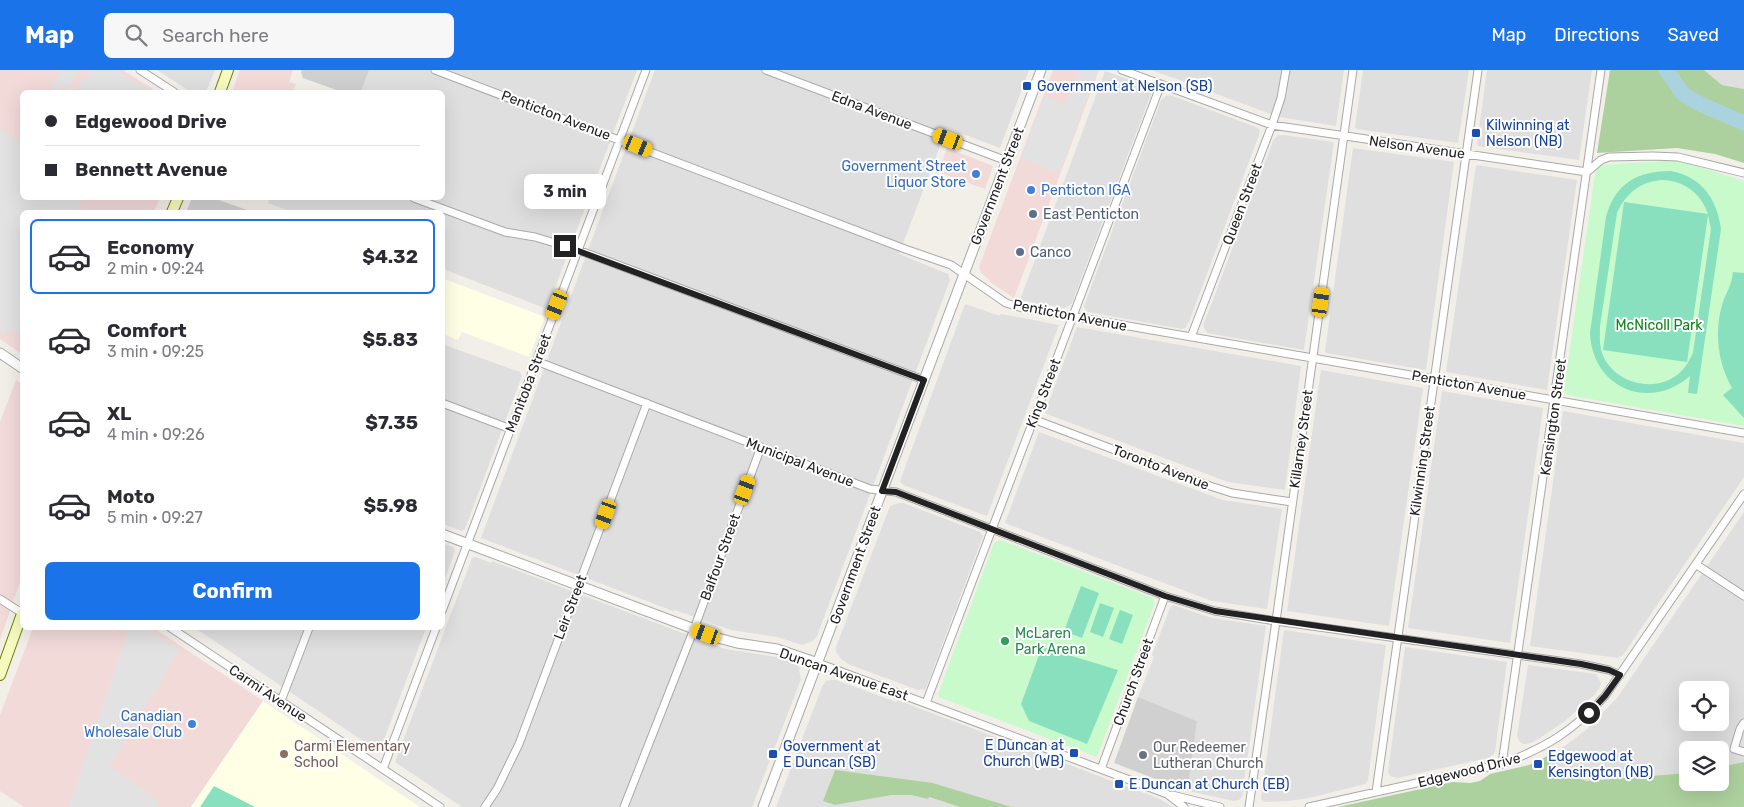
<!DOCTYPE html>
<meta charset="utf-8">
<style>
:root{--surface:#fff;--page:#f7f7f7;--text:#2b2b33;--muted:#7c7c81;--line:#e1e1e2;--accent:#1a73e8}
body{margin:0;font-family:Rubik,sans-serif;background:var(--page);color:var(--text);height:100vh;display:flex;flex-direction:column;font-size:19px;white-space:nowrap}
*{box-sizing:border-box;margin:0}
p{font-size:16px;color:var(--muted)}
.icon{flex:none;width:28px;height:28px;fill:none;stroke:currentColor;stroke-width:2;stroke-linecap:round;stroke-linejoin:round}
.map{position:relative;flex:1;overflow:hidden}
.drawer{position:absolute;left:20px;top:140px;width:425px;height:420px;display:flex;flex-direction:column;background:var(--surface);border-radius:8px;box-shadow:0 5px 20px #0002}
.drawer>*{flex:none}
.guide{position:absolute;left:20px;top:20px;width:425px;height:110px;border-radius:8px;box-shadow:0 5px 20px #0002;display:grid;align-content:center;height:110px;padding:0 25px;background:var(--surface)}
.fabs{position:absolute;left:1679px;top:611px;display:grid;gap:10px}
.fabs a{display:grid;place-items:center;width:50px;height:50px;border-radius:8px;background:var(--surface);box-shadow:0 5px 20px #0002;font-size:25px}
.end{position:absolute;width:22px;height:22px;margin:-11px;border:6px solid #222;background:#fff;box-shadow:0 0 0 2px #fff}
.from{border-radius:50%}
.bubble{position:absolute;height:35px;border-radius:8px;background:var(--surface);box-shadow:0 5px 20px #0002;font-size:16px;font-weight:700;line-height:35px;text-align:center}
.car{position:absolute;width:15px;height:30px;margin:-15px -8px;border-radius:6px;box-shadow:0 0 4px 1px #0007;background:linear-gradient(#f5c518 24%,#345 0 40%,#f5c518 0 76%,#345 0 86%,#f5c518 0)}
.guide b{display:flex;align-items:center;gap:18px;height:48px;font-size:19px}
.guide b+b{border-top:1px solid var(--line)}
.guide i{width:12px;height:12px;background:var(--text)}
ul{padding:9px 0 0;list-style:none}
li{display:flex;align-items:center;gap:15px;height:75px;margin:0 10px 8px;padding:0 15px;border:2px solid transparent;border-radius:8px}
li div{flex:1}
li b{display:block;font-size:19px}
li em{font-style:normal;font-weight:700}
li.selected{border-color:var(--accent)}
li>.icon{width:45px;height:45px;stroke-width:1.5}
.button{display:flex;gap:10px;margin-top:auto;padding:10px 25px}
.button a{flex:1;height:58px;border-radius:8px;background:var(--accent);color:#fff;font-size:20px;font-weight:700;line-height:58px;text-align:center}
header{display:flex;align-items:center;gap:30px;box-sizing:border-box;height:70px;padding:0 25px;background:var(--accent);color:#fff}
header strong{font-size:24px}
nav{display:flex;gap:28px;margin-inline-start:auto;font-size:18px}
.search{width:350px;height:45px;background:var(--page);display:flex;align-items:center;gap:12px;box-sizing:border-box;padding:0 18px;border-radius:8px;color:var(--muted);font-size:19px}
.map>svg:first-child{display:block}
</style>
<header>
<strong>Map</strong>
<div class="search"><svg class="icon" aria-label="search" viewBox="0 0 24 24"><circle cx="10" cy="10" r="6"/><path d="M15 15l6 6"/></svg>Search here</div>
<nav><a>Map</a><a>Directions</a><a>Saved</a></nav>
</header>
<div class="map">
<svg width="1744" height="737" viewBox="0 0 1744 737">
<rect width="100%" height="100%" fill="#f2efe9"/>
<path fill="#e0dfdf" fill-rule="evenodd" d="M157 0H215L206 22H191Z
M369 0H637L547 239 443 199 442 142H292L268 133 270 128H442V22H361Z
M655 0H1029L1000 78 947 58 899 184 948 204 950 210 817 566 813 571 802 575 777 567 731 560 675 540 673 541 481 468Z
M1152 0H1344L1336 56 1279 47Z
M1363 0H1469L1458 73 1356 59 1355 57Z
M1487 0H1592L1579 90 1478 76 1477 74Z
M1704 0H1744V19L1722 15Z
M1105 1 1149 17 1151 24 1072 233 1069 236 1064 238 1020 230Z
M1170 25 1256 57 1260 60 1259 65 1189 252 1186 255 1187 257 1182 259 1088 242 1085 239 1084 236 1161 30 1166 26Z
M1278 65H1284L1334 72 1304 280 1207 263 1203 256 1273 71Z
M1353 78 1454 92 1426 300 1326 283 1325 281Z
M1476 95 1577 110 1547 320 1446 302Z
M965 234 1000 246 1001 244 1059 255 987 446 903 415 900 411Z
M1077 257 1301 296 1285 420 1228 412 1047 344 1045 342Z
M442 274 520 302 522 306 465 459 462 461 443 454Z
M1321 300 1423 318 1389 556 1287 541Z
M1442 321 1543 338 1510 573 1408 558Z
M1563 341 1744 373V407L1623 585 1618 588 1530 576Z
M1039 362 1223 430 1282 439 1267 539 1212 531 1005 453Z
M899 433H903L980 462 983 466 926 618 924 621 923 619 918 620 848 594 840 588 836 581V577L890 436Z
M1744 442V692L1720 697V680H1688L1687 703 1587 711 1553 702 1547 686 1558 681 1586 660 1617 628ZM1688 620H1720V652H1688Z
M443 473 453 477 455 481 443 514Z
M476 487 491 493 492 491 725 579 783 588 795 593 801 599 799 600 801 609 752 737H462L395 692 472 488Z
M1173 535 1212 548 1266 556 1242 726 1239 730 1234 731 1184 720 1187 718 1197 651 1138 627 1154 587 1152 585 1170 538Z
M195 558H426L380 680 378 681Z
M1284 560 1386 575 1368 710 1365 714 1309 728 1289 731 1265 732 1261 729Z
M1405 577 1507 592 1495 682 1493 685 1488 688 1397 708 1390 706 1388 701Z
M1528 595 1596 604 1601 613 1599 619 1593 626 1565 651 1540 668 1531 673 1524 674 1520 672 1517 666Z
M831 610H836L896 632 897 630 1160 729 1173 737H1012L933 713 823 730 835 735 892 725H911L928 729V727L960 737H776L822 617 826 611Z"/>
<path fill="#f2dad9" d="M0 0H123L157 22H22V128H160L154 142H22V284L0 269Z
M240 0H293L289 12 296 14 292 22H232Z
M1053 0H1099L1014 228 990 212V210L981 203 979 197Z
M947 78 993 96 985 119 938 102Z
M16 310 22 314V506L0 570V352Z
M33 558H154L263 631 191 737H24L0 721V645Z"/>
<path fill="#ffffe5" d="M442 208 545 247 529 287 462 262 458 270 443 264Z
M263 631 420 737H191Z"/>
<path fill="#d0d0d0" d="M302 0H369L361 22H342L303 8 301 2Z
M192 128H213L253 142H186Z
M1138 627 1197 651 1188 716 1184 720 1114 693Z"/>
<path fill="#add19e" d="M1610 0H1704L1722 15 1744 19V93L1715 84 1677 78 1597 83Z
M1547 686 1553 702 1587 711 1687 703 1688 712H1720V697L1744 692V737H1338L1453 712 1470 713 1480 711 1490 704 1529 695Z
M835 700 933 713 1012 737H960L929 727 928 729 911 725H892L835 735 823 731Z"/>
<path fill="#c8facc" d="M1678 90 1744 111V356L1567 325 1564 320 1596 98 1602 95Z
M1000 470 1153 528 1154 535 1097 687 939 627 938 624 994 473Z"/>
<path fill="#88e0be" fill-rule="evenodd" d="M1671 101C1702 107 1717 129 1721 159L1697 324 1688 323 1690 306C1649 342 1592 318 1590 263L1606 147C1615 113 1638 101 1671 101ZM1663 110C1684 111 1701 123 1708 144L1624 132 1603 280 1687 292 1708 145 1711 159 1693 283C1688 293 1683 302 1674 307 1649 323 1612 311 1602 283 1599 274 1600 265 1600 256L1617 143C1626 123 1641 111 1663 110Z
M1733 202 1744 203V348L1723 325 1732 318C1718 293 1714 263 1722 235 1726 222 1731 218 1733 202Z
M1081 516 1099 523 1082 568 1064 561Z
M1100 533 1114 538 1103 567 1090 562Z
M1120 540 1133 545 1122 574 1109 569Z
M1042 577 1118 600 1087 674 1029 651 1021 634Z
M214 716 255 737H200Z"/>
<path fill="#e2e2e2" d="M62 0H80L68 19 63 16 58 22 51 17Z
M90 0H115L142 17 138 22H117L112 20 110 22H75Z
M1079 0H1098L1059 103 1021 88 1045 26 1065 35Z
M0 58 22 73V128H82L80 136 77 142H78H22V247H19L22 251V255L17 264 10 260 6 266 0 262Z
M129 558H147L180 580 109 696 160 732 157 737H69Z"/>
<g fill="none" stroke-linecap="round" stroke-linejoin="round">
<path stroke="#aad3df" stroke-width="15" d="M1666 0 1683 24 1702 35 1744 53"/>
<g stroke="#a9a9a9" stroke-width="9">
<path id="minor" d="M140 0 174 22
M435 0 905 179 951 195 1006 233 1019 237 1744 363
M766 0 1007 91
M1122 0 1272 55 1587 102 1601 90 1609 87 1653 86 1678 87 1744 103
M414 128 505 162 535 167 578 180 924 310
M1191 267 1272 55 1281 28 1286 0
M536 291 870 419 896 422 1165 526 1215 541 1276 551 1581 594 1609 600 1620 605
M442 333 511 359
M1033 349 1210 416 1232 423 1292 432
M1697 495 1744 526
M0 529 22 543
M442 541 646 0
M171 558 440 737
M818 593 1167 724 1184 737
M281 631 309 558
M926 633 1161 14
M1744 653 1740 659 1734 679 1744 682
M1502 694 1601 0
M383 699 436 558
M1101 699 1165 526
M1376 722 1478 0
M1172 725 1220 737
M485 737 497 719 519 674 647 333
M624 737 694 559 761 377
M1249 737 1276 551 1353 0
M1309 737 1502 694C1547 677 1573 661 1605 626L1744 424"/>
</g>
<g stroke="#a9a9a9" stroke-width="11">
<path id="tertiary" d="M0 283 22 298
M442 464 718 568 737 573 777 579 818 593
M763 737 1041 0"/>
</g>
<g stroke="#707d05" stroke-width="12">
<path id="secondary" d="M220 22 228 0
M172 142 178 128
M0 605 22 544"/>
</g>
<use href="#minor" stroke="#fff" stroke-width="7"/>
<use href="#tertiary" stroke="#fff" stroke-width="9"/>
<use href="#secondary" stroke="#f7fabf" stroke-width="10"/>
</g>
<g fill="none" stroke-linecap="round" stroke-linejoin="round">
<path stroke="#222" stroke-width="6" d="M565 176 924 310 882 421 896 422 1165 526 1215 541 1581 594 1609 600 1620 605 1605 626 1589 643"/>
</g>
<g fill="#1a4fb4" stroke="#fff" stroke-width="2">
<rect x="1022" y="11" width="10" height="10" rx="2.5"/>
<rect x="1471" y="58" width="10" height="10" rx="2.5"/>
<rect x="1069" y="678" width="10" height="10" rx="2.5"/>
<rect x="768" y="679" width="10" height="10" rx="2.5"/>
<rect x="1533" y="689" width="10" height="10" rx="2.5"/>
<rect x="1114" y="709" width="10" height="10" rx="2.5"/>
</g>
<g fill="#3f7fe0" stroke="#fff" stroke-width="2">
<circle cx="976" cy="104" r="5"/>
<circle cx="1031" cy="120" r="5"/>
<circle cx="192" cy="654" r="5"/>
</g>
<g fill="#5c6f8a" stroke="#fff" stroke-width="2">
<circle cx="1033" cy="144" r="5"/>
<circle cx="1020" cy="182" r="5"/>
</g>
<circle fill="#2e9e5b" stroke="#fff" stroke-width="2" cx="1005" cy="571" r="5"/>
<circle fill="#8d6e63" stroke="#fff" stroke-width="2" cx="284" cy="684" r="5"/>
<circle fill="#6b7280" stroke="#fff" stroke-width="2" cx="1143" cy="685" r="5"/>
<g text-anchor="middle" stroke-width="4" stroke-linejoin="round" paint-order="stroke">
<g font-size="14" fill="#164399" stroke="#fff" text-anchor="start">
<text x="1037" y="21">Government at Nelson (SB)</text>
<text x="1486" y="60">Kilwinning at<tspan x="1486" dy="16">Nelson (NB)</tspan></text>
<text x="1064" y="680" text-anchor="end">E Duncan at<tspan x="1064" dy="16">Church (WB)</tspan></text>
<text x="783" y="681">Government at<tspan x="783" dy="16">E Duncan (SB)</tspan></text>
<text x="1548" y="691">Edgewood at<tspan x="1548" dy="16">Kensington (NB)</tspan></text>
<text x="1129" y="719">E Duncan at Church (EB)</text>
</g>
<g font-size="14" fill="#222" stroke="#fff">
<text transform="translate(872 40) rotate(21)" y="5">Edna Avenue</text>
<text transform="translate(556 45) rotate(21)" y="5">Penticton Avenue</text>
<text transform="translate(1417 77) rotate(8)" y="5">Nelson Avenue</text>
<text transform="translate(997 116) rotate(-69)" y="5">Government Street</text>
<text transform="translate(1242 134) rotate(-69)" y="5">Queen Street</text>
<text transform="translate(1070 245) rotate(11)" y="5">Penticton Avenue</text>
<text transform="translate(528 313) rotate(-69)" y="5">Manitoba Street</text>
<text transform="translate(1469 315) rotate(10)" y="5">Penticton Avenue</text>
<text transform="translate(1043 323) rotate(-69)" y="5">King Street</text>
<text transform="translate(1553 347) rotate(-82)" y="5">Kensington Street</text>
<text transform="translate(1301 369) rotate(-82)" y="5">Killarney Street</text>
<text transform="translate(1422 391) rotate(-82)" y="5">Kilwinning Street</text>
<text transform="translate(800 392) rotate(21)" y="5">Municipal Avenue</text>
<text transform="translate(1161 397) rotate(21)" y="5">Toronto Avenue</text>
<text transform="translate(720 487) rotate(-70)" y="5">Balfour Street</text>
<text transform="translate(855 495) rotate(-70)" y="5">Government Street</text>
<text transform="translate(570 537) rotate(-69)" y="5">Leir Street</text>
<text transform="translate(844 604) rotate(19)" y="5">Duncan Avenue East</text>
<text transform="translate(1133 612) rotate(-70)" y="5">Church Street</text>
<text transform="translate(268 623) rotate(34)" y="5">Carmi Avenue</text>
<text transform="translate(1469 700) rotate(-14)" y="5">Edgewood Drive</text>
</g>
<g font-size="14" fill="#366cbe" stroke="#fff" text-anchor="end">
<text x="966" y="101">Government Street<tspan x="966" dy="16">Liquor Store</tspan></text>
<text x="1041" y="125" text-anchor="start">Penticton IGA</text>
<text x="182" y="651">Canadian<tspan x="182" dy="16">Wholesale Club</tspan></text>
</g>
<g font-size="14" fill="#4e5e75" stroke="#fff" text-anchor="start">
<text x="1043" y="149">East Penticton</text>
<text x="1030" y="187">Canco</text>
</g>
<g font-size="14" fill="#0c8416" stroke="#fff">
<text x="1659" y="260">McNicoll Park</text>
</g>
<g font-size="14" fill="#27864d" stroke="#fff" text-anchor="start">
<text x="1015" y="568">McLaren<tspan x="1015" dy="16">Park Arena</tspan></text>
</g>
<g font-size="14" fill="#785e54" stroke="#fff" text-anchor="start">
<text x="294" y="681">Carmi Elementary<tspan x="294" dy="16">School</tspan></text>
</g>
<g font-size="14" fill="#5b616d" stroke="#fff" text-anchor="start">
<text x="1153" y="682">Our Redeemer<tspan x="1153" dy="16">Lutheran Church</tspan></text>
</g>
</g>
</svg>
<div class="fabs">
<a><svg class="icon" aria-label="locate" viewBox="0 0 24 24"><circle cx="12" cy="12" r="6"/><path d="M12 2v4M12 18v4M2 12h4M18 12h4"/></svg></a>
<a><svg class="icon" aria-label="layers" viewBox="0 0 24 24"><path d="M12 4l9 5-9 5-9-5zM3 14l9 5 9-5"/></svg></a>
</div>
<i class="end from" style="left:1589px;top:643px"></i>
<i class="end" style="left:565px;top:176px"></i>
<div class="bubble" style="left:524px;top:104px;width:82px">3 min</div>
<i class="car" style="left:948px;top:69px;rotate:291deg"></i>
<i class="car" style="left:638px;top:76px;rotate:112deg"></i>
<i class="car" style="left:1321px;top:232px;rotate:8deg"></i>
<i class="car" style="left:557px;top:235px;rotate:202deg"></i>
<i class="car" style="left:745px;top:420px;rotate:20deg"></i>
<i class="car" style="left:606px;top:444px;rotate:200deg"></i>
<i class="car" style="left:706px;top:564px;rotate:290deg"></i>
<div class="guide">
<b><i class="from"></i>Edgewood Drive</b>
<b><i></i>Bennett Avenue</b>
</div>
<section class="drawer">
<ul>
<li class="selected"><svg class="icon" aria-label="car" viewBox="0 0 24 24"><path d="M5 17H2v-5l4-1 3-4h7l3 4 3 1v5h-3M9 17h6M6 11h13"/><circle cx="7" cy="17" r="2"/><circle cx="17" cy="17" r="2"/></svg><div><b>Economy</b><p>2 min · 09:24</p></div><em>$4.32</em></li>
<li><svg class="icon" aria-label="car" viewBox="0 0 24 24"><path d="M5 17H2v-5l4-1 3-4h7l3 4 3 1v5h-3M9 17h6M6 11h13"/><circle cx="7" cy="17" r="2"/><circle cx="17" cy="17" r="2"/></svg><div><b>Comfort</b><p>3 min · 09:25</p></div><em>$5.83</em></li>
<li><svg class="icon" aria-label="car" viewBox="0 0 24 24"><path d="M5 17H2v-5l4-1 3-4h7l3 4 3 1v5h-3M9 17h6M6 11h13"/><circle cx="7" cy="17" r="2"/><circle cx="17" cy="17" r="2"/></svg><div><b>XL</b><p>4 min · 09:26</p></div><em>$7.35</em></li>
<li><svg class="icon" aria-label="car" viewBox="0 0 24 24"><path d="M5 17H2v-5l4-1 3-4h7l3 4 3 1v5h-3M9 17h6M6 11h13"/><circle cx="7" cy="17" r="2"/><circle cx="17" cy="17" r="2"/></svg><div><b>Moto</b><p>5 min · 09:27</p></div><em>$5.98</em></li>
</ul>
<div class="button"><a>Confirm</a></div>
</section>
</div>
